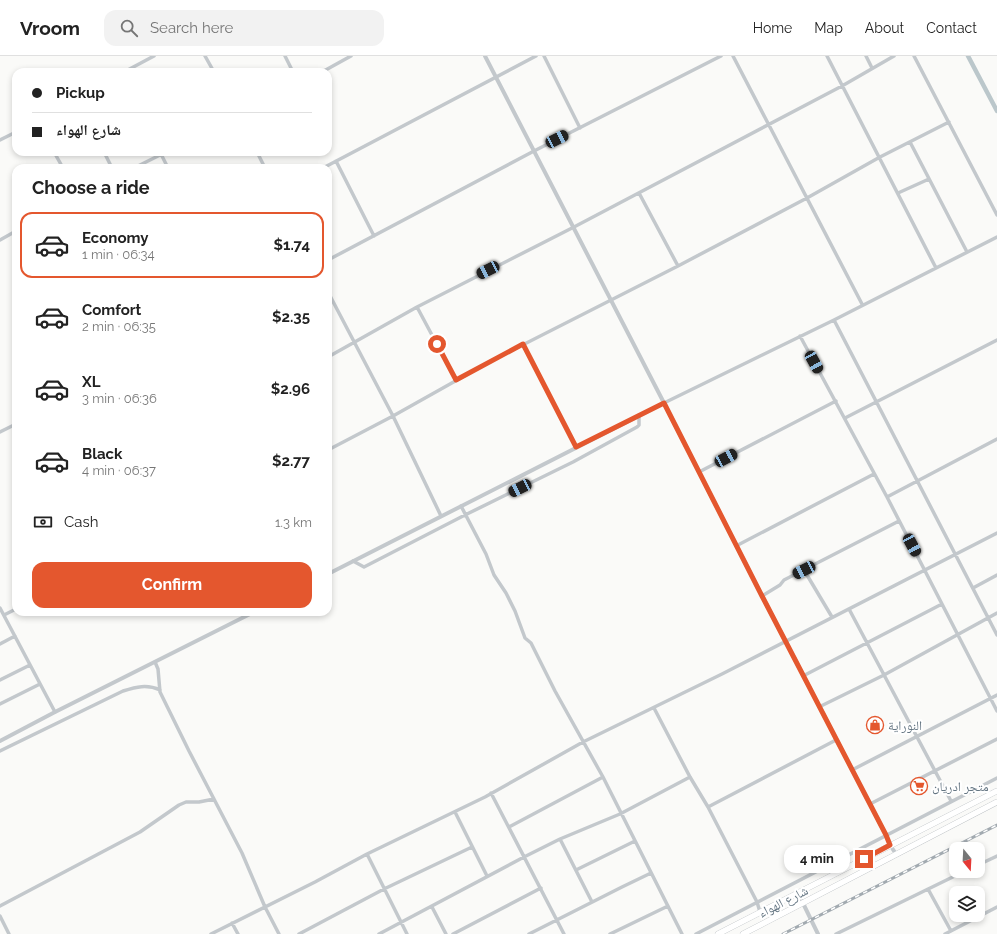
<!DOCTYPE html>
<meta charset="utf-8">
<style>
:root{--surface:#fff;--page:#f2f2f2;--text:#222;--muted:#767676;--line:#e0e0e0;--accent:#e4572e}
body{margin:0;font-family:Raleway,"Noto Naskh Arabic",sans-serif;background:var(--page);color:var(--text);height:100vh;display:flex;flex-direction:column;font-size:15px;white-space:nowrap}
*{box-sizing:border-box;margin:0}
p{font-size:13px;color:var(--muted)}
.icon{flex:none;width:22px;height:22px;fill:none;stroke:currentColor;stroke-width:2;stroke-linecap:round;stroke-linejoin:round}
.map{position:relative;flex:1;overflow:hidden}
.sheet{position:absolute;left:12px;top:108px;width:320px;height:452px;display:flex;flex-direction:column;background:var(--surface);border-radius:12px;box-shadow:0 2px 6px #0003}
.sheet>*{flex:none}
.top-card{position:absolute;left:12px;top:12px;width:320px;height:88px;border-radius:12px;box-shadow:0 2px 6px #0003;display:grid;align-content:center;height:88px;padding:0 20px;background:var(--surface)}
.needle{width:26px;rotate:162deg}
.controls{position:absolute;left:949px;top:786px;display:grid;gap:8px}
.controls a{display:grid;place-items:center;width:36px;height:36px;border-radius:8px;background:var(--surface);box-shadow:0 2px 6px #0003;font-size:20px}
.end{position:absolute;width:18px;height:18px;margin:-9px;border:5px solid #e4572e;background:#fff;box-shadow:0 0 0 2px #fff}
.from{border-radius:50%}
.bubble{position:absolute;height:28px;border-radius:12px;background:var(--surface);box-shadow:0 2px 6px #0003;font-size:13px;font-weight:700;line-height:28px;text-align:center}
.car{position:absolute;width:12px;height:24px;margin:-12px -6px;border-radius:5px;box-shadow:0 0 3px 1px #0007;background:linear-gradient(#222 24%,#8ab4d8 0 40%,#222 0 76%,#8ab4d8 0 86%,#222 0)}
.top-card b{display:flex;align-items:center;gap:14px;height:38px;font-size:15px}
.top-card b+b{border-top:1px solid var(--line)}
.top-card i{width:10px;height:10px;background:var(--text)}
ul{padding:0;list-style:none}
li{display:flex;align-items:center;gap:12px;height:66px;margin:0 8px 6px;padding:0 12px;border:2px solid transparent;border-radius:12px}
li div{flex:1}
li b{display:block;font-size:15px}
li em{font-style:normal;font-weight:700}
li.current{border-color:var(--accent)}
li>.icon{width:36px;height:36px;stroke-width:1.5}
h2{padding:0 20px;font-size:18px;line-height:48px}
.pay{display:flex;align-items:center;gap:10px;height:44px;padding:0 20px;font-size:15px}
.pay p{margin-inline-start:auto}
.button{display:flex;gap:8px;margin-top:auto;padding:8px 20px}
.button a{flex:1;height:46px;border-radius:12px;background:var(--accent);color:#fff;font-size:16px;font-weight:700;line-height:46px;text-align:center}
header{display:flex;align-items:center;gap:24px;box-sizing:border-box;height:56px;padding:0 20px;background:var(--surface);border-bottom:1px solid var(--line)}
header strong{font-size:19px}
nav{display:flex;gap:22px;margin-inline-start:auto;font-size:14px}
.search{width:280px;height:36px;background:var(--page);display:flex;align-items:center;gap:10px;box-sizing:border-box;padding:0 14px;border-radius:12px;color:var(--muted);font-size:15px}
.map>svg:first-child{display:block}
</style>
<header>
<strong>Vroom</strong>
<div class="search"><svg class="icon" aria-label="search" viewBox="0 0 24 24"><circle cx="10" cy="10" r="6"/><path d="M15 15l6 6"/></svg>Search here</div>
<nav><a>Home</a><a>Map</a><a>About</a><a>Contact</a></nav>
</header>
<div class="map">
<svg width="997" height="878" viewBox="0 0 997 878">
<rect width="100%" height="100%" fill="#fafaf8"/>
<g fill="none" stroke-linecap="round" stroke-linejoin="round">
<path stroke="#bbc7cb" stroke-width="4.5" d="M968 0 997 55"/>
<g stroke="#b4b9bd" stroke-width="6">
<path id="trunk" d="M718 878 997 735
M743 878 997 746"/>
</g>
<path stroke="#c3c8cc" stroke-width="3.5" d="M205 0 214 16
M285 0 293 16
M544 0 580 72
M733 0 862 248
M827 0 936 212
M866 0 872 12
M914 0 997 159
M124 16 154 0
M322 16 351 0
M0 84 16 76
M910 86 967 196
M54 96 63 112
M104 96 112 112
M257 96 265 112
M161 98 168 112
M336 105 374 180
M134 112 166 96
M323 112 536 0
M639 137 678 210
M898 137 929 123
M0 184 16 175
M328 204 534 95 721 0
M328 236 393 360 441 460
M417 251 456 324
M834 264 997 579
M800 280 887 441 997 655
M523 288 576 391
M328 301 417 251 574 171 842 30 894 0
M664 347 834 264 997 181
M845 362 997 284
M0 376 16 368
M328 394 393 360 491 305 678 210 807 142 880 101 949 66
M699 416 836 345
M887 441 997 383
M461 450 486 498 494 519 506 537 515 555 525 582 531 587 555 635 603 721 682 878
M736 490 874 418
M353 505 364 511 465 459 573 406 637 371 639 369V359
M804 514 832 561
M973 532 997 519
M762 540 780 529 784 524 899 465
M0 552 55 656
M849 553 951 745
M4 559 16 553
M0 588 15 580
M155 606 158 613 160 636 189 695 242 797 265 851 279 878
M803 620 942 548
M0 624 30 609
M0 648 40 628
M819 651 884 619 997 557
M654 652 690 721 708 751 757 846 760 856
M0 695 123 635C136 631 147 628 160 634
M852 714 997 639
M491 737 564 878
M870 748 997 683
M708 751 836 684
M455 756 487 820
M509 771 603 721
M560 783 592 846
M367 798 407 878
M978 809 997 800
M576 814 635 785
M928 833 951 875
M0 850 140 776 179 749 186 746H199L214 743
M432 851 446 878
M0 860 9 878
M232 867 238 878
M211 878 315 826 367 798 485 741 583 686 722 618 997 477
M299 878 384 833 472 791
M379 878 524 801 560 783 620 758 690 721
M453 878 541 832
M529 878 622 831 651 817
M610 878 668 850
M696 878 997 722
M836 878 965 815
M945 878 997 851"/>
<path stroke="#c3c8cc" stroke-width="4" d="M485 0 664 347 762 540 886 779 890 789 896 798
M328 518 664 347
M0 685 55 656 254 556
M798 837 818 878"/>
<use href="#trunk" stroke="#fff" stroke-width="5.5"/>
<g stroke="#a2aab0" stroke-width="3">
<path id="rail" d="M783 878 997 769"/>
</g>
<use href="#rail" stroke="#fff" stroke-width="1.5" stroke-dasharray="4.5" stroke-linecap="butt"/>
</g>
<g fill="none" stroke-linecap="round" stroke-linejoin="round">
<path stroke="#e4572e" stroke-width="5" d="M437 288 456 324 523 288 576 391 664 347 762 540 886 779 890 789 864 803"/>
</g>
<defs>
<g id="shop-ring" transform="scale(0.9)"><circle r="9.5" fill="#fff" stroke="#e4572e" stroke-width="1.5"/><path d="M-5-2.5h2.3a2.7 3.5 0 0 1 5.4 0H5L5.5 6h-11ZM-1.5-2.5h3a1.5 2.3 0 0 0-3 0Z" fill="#e4572e"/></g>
<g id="supermarket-ring" transform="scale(0.9)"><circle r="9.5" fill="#fff" stroke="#e4572e" stroke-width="1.5"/><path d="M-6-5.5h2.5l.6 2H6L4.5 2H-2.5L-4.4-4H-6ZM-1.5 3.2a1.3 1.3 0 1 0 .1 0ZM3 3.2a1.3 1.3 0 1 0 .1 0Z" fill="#e4572e"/></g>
</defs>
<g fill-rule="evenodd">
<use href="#shop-ring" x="875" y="669"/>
<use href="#supermarket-ring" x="919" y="730"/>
</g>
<g text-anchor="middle" stroke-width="4" stroke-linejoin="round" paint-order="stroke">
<g font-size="13" fill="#657683" stroke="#fff" text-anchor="start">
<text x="888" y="674">النوراية</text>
<text x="932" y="735">متجر ادريان</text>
</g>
<g font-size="13" fill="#657683" stroke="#fff">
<text transform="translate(783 845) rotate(-27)" y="5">شارع الهواء</text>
</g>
</g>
</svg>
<div class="controls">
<a><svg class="needle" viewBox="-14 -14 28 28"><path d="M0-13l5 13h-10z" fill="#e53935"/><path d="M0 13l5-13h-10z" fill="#767676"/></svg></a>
<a><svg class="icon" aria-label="layers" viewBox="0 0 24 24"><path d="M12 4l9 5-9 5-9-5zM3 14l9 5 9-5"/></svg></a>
</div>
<i class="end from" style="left:437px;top:288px"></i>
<i class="end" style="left:864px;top:803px"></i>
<div class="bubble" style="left:784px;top:789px;width:66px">4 min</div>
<i class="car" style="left:557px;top:83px;rotate:63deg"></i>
<i class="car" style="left:488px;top:214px;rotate:243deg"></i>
<i class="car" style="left:814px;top:306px;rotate:151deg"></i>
<i class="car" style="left:726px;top:402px;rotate:62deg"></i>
<i class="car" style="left:520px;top:432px;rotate:244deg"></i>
<i class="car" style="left:912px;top:489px;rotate:152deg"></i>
<i class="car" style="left:804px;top:514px;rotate:243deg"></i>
<div class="top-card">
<b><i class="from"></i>Pickup</b>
<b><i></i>شارع الهواء</b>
</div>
<section class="sheet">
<h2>Choose a ride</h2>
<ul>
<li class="current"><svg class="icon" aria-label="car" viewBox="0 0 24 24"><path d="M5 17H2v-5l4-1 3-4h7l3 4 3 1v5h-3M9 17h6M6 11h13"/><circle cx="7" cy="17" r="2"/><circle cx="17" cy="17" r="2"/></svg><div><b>Economy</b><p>1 min · 06:34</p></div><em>$1.74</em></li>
<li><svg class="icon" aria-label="car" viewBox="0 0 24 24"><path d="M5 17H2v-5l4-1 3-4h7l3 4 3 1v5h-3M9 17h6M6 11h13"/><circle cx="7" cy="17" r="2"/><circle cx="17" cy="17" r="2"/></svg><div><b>Comfort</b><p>2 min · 06:35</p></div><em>$2.35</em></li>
<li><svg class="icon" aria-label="car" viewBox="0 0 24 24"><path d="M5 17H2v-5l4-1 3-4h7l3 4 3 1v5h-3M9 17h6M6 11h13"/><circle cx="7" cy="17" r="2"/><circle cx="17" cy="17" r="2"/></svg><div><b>XL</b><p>3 min · 06:36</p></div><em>$2.96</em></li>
<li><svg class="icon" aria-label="car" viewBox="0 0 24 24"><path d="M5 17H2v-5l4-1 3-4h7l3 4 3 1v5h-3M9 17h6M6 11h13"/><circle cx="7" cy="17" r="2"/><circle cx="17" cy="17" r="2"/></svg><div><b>Black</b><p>4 min · 06:37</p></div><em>$2.77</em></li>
</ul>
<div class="pay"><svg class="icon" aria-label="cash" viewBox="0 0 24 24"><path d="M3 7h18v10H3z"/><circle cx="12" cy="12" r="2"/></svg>Cash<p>1.3 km</p></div>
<div class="button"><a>Confirm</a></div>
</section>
</div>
